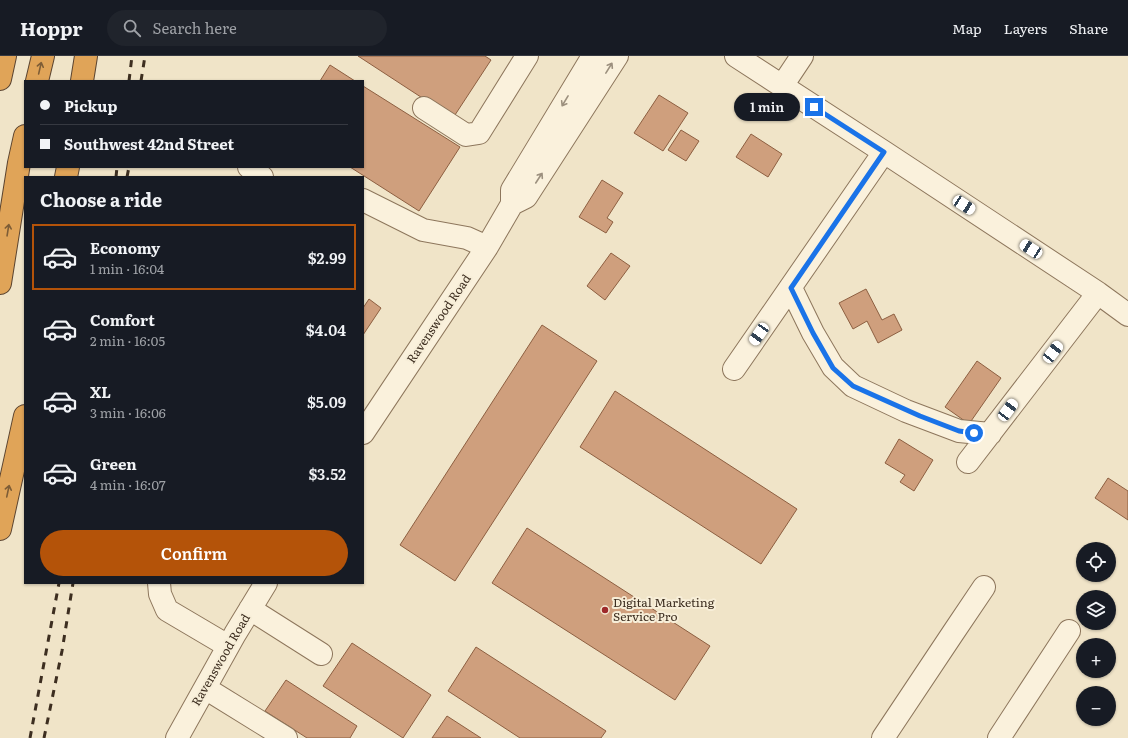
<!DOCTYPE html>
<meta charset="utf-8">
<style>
:root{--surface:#171b24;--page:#20242c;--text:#f1f3f6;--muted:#9ea1a6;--line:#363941;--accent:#b45309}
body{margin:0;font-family:Literata,serif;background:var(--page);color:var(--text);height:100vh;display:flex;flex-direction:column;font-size:15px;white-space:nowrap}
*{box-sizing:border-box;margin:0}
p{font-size:13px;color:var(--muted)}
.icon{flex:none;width:22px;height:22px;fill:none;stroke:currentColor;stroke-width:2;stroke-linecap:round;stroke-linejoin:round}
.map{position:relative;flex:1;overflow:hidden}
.details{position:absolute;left:24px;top:120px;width:340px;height:408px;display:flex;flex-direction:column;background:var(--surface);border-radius:0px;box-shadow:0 1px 3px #0004}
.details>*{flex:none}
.top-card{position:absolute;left:24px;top:24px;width:340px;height:88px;border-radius:0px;box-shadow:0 1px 3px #0004;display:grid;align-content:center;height:88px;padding:0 16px;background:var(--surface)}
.controls{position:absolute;left:1076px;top:486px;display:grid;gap:8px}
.controls a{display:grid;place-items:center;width:40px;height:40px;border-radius:50%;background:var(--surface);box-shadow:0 1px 3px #0004;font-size:20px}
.end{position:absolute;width:18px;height:18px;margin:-9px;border:5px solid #1a73e8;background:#fff;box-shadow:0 0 0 2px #fff}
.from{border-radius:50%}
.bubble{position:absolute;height:28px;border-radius:14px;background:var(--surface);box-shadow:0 1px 3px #0004;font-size:13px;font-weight:600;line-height:28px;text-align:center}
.car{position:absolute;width:12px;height:24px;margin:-12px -6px;border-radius:5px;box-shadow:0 0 3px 1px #0007;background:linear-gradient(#fff 24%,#345 0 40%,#fff 0 76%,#345 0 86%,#fff 0)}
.top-card b{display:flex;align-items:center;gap:14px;height:38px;font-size:15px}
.top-card b+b{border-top:1px solid var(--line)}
.top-card i{width:10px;height:10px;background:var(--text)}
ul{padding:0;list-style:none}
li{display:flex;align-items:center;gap:12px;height:66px;margin:0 8px 6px;padding:0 8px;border:2px solid transparent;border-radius:0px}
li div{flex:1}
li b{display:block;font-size:15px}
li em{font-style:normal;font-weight:600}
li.current{border-color:var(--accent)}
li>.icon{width:36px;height:36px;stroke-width:1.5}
h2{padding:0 16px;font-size:18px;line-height:48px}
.button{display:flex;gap:8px;margin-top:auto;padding:8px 16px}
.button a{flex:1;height:46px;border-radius:24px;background:var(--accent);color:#fff;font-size:16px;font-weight:600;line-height:46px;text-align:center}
header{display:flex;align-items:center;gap:24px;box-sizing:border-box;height:56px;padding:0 20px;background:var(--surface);border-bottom:1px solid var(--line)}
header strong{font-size:19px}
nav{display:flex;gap:22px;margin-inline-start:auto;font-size:14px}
.search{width:280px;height:36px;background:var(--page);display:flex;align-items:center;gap:10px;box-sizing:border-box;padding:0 14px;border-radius:22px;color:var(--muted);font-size:15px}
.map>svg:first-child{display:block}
</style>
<header>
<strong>Hoppr</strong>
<div class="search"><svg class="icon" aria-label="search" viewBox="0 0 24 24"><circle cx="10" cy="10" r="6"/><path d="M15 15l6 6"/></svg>Search here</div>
<nav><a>Map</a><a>Layers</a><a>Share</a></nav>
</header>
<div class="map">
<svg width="1128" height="682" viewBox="0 0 1128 682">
<rect width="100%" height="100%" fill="#f0e4c8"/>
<path fill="#cf9f7d" stroke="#8d5f41" d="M358 0H485L491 4 453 62Z
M330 9 355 25H320Z
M363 30 460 91 419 155 350 111H363Z
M659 39 688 57 663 95 634 77Z
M681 74 699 85 686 105 668 94Z
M751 78 782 98 768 121 736 101Z
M602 124 623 137 607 162 613 166 606 177 579 161Z
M611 197 630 210 605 244 587 230Z
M866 233 882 264 894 258 902 274 878 287 867 265 853 273 839 247Z
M369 243 381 252 363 279V252Z
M542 269 597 305 455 525 400 489Z
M977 305 1001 322 969 368 945 351Z
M615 335 797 453 761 508 580 391Z
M899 383 933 404 914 435 900 426 905 419 885 407Z
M1108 422 1128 435V464L1095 442Z
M527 472 710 590 675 644 492 527Z
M352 587 431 639 403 682 323 630Z
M476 591 606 675 601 682H520L448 635Z
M286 624 357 670 350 682H307L265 655Z
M447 660 481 682H432Z"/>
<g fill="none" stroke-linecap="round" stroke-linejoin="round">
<g stroke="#8d765c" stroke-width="24">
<path id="minor" d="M736 0 884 96 1098 237 1128 259
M782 30 802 0
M424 52 466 79 479 77 527 0
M249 111 262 121
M363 144 423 174 467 182 487 191
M512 148 526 141 617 0
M791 232 813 277 833 311 853 330 906 355 959 375 990 378
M734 313 884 96
M363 377 487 191 512 148V134L593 0
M968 406 1098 237
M159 527 160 538 167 554 228 590
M250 553 321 598
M205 632 286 682
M177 682 235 578 266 527
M883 682 953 577 984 531
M999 682 1069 575"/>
</g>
<g stroke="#5b4430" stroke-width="24">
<path id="highway" d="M0 23 5 0
M37 25 43 0
M82 25 86 0
M66 121 68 111
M0 227 19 107 25 80
M0 473 25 360"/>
</g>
<use href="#minor" stroke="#faf1dc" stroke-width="22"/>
<use href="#highway" stroke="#e0a458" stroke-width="22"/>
<path stroke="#3d2e20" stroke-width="3" stroke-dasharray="7 7" stroke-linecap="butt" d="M129 25 132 0
M141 25 145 0
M116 121 117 111
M127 121 129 111
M30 682 59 527
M44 682 62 595 73 527"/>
</g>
<defs><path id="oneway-shaft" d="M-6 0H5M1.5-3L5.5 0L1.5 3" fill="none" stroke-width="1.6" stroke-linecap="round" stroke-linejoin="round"/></defs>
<g stroke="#7e5d36">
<use href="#oneway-shaft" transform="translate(40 12) rotate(-77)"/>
<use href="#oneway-shaft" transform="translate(8 174) rotate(-81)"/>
<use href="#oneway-shaft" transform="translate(8 435) rotate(-78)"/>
</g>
<g stroke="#9c907e">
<use href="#oneway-shaft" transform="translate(609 12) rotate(-58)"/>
<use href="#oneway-shaft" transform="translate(565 45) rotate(121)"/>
<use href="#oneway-shaft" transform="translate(539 122) rotate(-57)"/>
</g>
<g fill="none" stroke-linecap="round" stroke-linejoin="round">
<path stroke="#1a73e8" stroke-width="5" d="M814 51 884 96 791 232 813 277 833 312 853 330 920 360 959 375 974 377"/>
</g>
<circle fill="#9e2a2b" stroke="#f7eed8" stroke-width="1.5" cx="605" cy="554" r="4"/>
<g text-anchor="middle" stroke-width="4" stroke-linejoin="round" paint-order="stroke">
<g font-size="12" fill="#3d2e20" stroke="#f7eed8">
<text transform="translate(439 263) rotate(-56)" y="4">Ravenswood Road</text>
<text transform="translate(221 604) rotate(-60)" y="4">Ravenswood Road</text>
</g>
<g font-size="12" fill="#3d2e20" stroke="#f7eed8" text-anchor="start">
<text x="613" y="551">Digital Marketing<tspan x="613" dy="14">Service Pro</tspan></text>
</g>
</g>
</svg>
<div class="controls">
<a><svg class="icon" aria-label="locate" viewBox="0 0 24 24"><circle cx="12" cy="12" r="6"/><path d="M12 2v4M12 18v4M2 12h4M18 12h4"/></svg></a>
<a><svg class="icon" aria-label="layers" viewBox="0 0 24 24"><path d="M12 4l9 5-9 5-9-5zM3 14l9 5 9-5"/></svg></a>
<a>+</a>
<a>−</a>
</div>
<i class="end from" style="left:974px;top:377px"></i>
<i class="end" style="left:814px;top:51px"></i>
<div class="bubble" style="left:734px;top:37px;width:66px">1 min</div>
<i class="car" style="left:964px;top:149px;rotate:123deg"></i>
<i class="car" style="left:1031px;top:193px;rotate:303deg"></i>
<i class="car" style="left:759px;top:278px;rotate:215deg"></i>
<i class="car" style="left:1053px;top:296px;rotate:38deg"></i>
<i class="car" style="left:1008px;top:354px;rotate:37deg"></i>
<div class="top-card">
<b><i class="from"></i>Pickup</b>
<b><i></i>Southwest 42nd Street</b>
</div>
<section class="details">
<h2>Choose a ride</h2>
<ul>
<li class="current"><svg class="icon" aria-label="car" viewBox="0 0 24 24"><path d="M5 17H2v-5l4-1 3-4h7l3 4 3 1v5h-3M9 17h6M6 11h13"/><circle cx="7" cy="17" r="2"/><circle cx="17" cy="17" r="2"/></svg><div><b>Economy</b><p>1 min · 16:04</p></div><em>$2.99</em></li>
<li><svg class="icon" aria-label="car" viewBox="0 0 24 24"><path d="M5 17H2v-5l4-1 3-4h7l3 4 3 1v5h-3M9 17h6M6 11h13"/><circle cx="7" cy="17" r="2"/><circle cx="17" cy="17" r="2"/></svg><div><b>Comfort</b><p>2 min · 16:05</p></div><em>$4.04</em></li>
<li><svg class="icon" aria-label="car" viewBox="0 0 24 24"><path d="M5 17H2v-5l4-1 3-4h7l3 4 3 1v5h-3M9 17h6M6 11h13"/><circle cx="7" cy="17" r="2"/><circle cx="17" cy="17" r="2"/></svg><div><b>XL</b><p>3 min · 16:06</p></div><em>$5.09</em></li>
<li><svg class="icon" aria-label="car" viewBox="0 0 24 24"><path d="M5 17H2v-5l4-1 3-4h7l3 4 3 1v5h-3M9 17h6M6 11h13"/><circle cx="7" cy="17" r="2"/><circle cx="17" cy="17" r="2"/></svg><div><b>Green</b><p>4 min · 16:07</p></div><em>$3.52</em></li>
</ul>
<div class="button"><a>Confirm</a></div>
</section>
</div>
